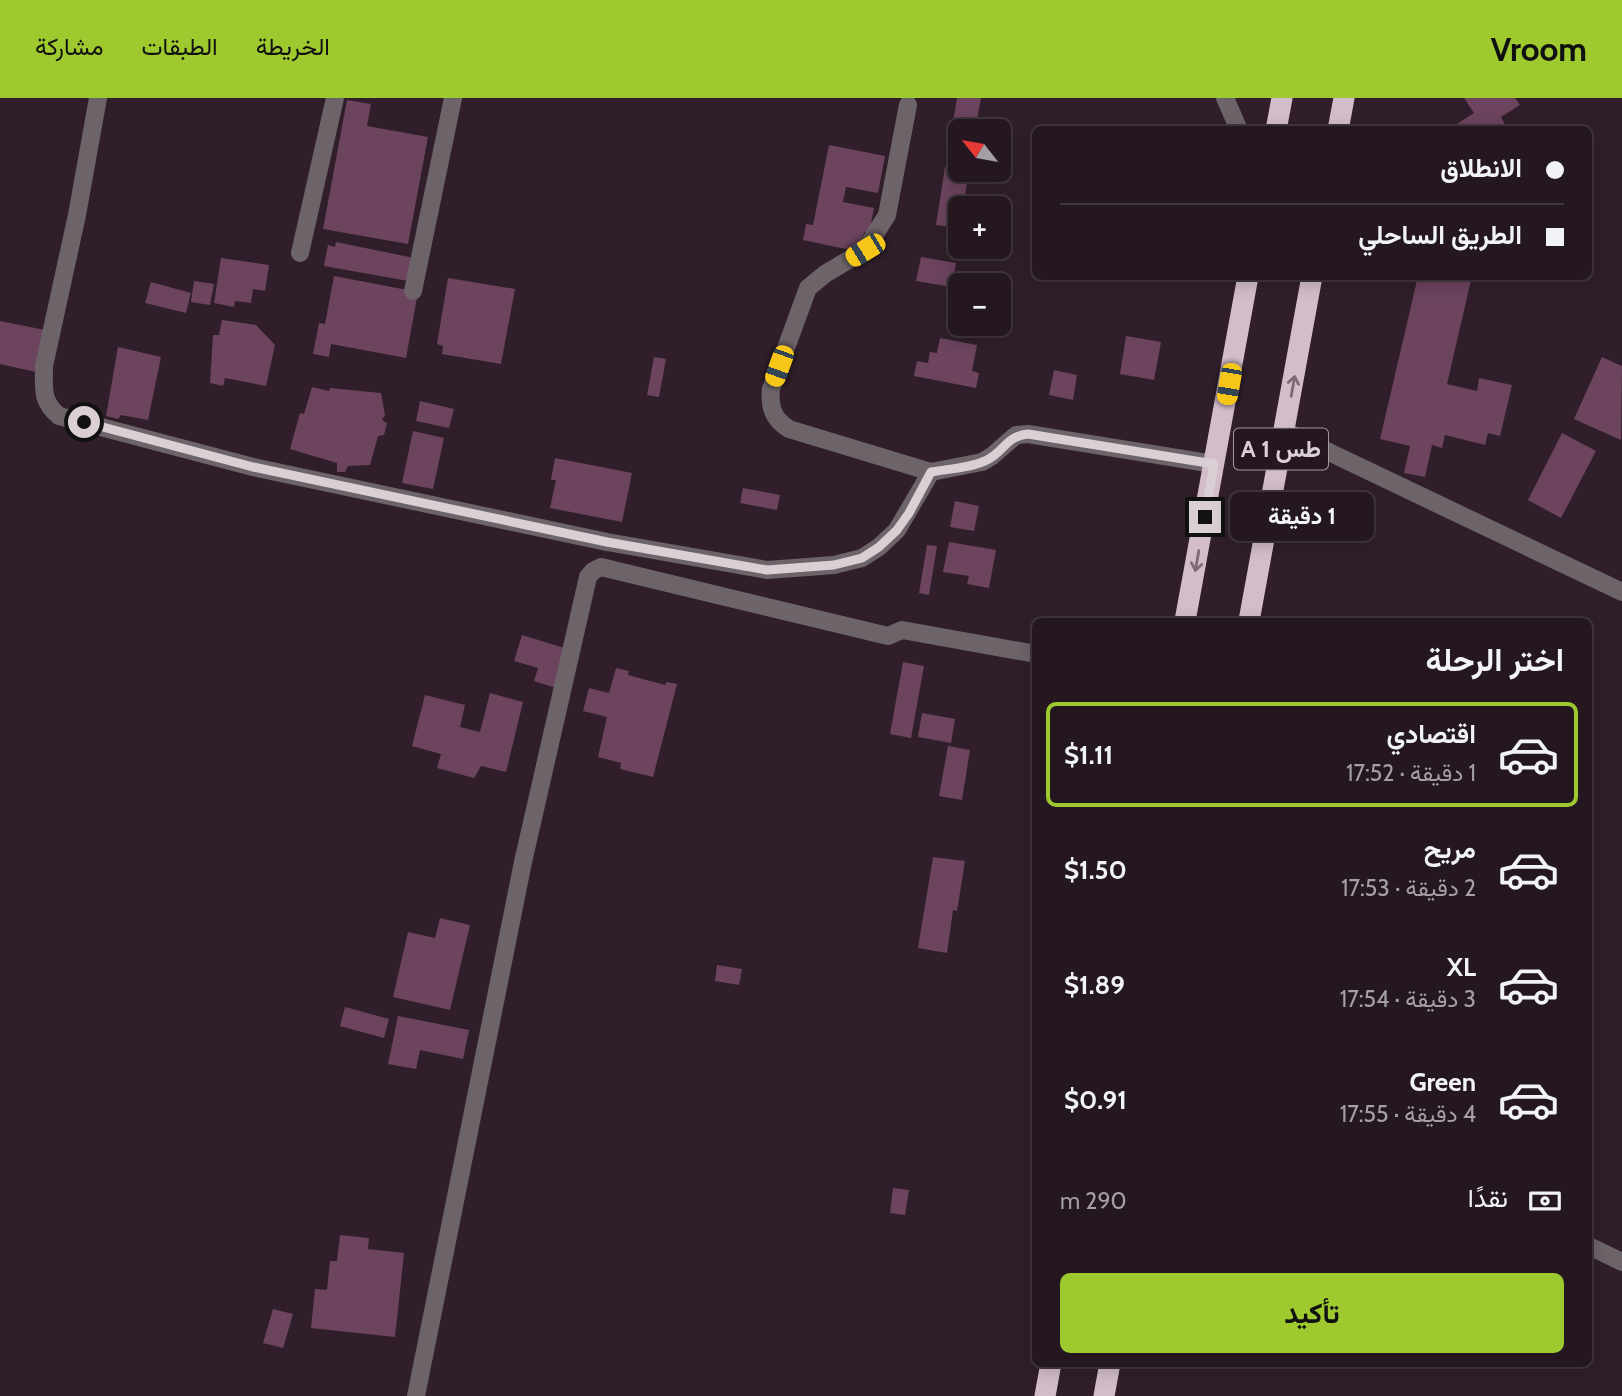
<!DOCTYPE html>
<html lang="ar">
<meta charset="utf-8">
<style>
:root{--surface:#241720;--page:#30242d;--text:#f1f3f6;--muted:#a39fa5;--line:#41363e;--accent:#9eca2f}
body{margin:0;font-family:Cabin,Vazirmatn,sans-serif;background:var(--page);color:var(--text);direction:rtl;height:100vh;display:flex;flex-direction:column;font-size:26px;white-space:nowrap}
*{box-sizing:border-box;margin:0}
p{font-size:23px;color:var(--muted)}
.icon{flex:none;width:38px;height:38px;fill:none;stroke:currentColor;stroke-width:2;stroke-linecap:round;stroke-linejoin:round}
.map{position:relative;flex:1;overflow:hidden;direction:ltr}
.panel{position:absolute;left:1032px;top:520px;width:560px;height:749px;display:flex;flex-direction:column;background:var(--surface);border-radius:10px;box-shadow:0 4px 18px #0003,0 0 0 2px var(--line);direction:rtl}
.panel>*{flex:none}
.banner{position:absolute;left:1032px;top:28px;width:560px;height:154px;border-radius:10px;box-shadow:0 4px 18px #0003,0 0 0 2px var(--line);direction:rtl;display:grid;align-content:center;height:154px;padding:0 28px;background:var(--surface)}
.needle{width:46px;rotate:301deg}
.fabs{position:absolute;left:948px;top:21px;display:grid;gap:14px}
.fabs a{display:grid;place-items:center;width:63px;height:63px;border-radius:10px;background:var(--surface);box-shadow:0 4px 18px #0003,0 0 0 2px var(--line);font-size:35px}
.end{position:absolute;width:32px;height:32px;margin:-16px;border:9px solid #dbcfd6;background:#111;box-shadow:0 0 0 4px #111}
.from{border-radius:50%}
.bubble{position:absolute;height:49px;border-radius:10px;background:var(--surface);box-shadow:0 4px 18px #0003,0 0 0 2px var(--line);font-size:23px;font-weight:700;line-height:49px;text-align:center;direction:rtl}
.car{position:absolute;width:21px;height:42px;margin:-21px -10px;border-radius:9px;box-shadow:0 0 5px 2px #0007;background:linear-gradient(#f5c518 24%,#345 0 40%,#f5c518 0 76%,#345 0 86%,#f5c518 0)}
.banner b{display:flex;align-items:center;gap:24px;height:66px;font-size:26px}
.banner b+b{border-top:2px solid var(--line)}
.banner i{width:18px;height:18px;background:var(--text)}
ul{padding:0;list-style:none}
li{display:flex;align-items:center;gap:21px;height:105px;margin:0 14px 10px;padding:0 14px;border:4px solid transparent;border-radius:10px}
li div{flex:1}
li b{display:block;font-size:26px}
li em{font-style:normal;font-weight:700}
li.current{border-color:var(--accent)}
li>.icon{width:63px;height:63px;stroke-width:1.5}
h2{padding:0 28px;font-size:32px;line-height:84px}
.pay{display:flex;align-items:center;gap:18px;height:77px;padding:0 28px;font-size:26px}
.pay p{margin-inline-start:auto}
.cta{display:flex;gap:14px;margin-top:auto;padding:14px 28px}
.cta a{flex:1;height:80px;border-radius:10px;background:var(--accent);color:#111;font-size:28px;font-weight:700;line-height:80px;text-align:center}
header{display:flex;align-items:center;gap:42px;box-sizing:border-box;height:98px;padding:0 35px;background:var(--accent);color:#111}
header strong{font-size:33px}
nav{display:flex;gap:38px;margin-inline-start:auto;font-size:24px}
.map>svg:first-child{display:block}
</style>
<header>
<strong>Vroom</strong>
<nav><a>الخريطة</a><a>الطبقات</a><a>مشاركة</a></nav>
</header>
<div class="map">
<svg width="1622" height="1298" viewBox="0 0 1622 1298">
<rect width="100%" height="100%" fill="#301f2a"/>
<path fill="#6c445e" d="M957 0H981L975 33H961V44L950 42Z
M1464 0H1515L1520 7 1501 19 1508 32H1460L1457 26 1474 15Z
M347 2 371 6 367 28 428 39 408 146 323 131Z
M829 47 885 58 878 95 846 89 843 104 874 110 869 135 864 134 860 154 803 142 806 126 813 127Z
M945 69 969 73 963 110H961L959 130 936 127Z
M336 144 419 161 414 184 324 168 328 147 335 149Z
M921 159 956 165 952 189 916 183Z
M221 160 269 167 265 193 253 191 251 205 235 203 234 209 214 205Z
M334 178 418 194 406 260 331 246 329 259 313 256 319 225 325 226Z
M1418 178H1472L1447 286 1477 293 1479 280 1512 287 1500 338 1488 335 1485 347 1445 337 1442 350 1432 347 1425 379 1404 375 1410 348 1380 341Z
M448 180 515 191 501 266 442 256 443 248 437 246Z
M194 183 214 186 210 207 191 204Z
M151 184 191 195 186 215 145 205Z
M222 222 256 227 275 247 266 288 225 280 223 288 210 285 213 237H219Z
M0 223 45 232 36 274 0 266Z
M1126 238 1161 244 1154 282 1120 276Z
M940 240 977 247 972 273 979 275 976 290 914 278 917 263 928 265 930 254 937 255Z
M118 249 161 259 148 322 121 317 118 321 106 318Z
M654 259 666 261 659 299 647 297Z
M1602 259 1622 268 1621 342 1574 321Z
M1054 272 1077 277 1073 302 1049 297Z
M312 289 329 293 330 290 381 295 385 317 382 322 387 325 384 337 378 338 370 367 348 368 345 374H337V365L290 351 300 315 304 316Z
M420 303 454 311 449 330 416 323Z
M413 333 444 340 433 391 402 385Z
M1562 335 1596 353 1561 420 1528 402Z
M555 360 632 375 622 424 550 410 556 382H551Z
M743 390 780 397 777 412 740 405Z
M955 403 979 408 974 433 950 429Z
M949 444 996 452 989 490 967 486 969 478 943 474Z
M927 447 937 448 929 497 919 495Z
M522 537 568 551 556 590 534 583 538 570 514 563Z
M903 564 924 568 911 640 890 636Z
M616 570 629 573 628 577 665 587 667 584 677 586 653 679 620 671 621 665 598 659 607 619 583 613 589 590 609 595Z
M490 595 523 604 506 674 481 668 474 680 437 670 441 656 412 648 425 597 465 607 460 629 480 634Z
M922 615 955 621 951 645 918 639Z
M948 648 970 652 962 702 939 698Z
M933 759 965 763 957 813 953 812 947 855 918 850Z
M440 820 470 827 450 912 393 899 408 834 435 840Z
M717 867 742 871 739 887 715 883Z
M345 909 389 921 384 940 340 928Z
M398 918 469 932 463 961 420 952 416 971 388 966Z
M893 1090 909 1092 905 1117 890 1115Z
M340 1137 369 1140 368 1151 404 1155 395 1239 311 1230 315 1191 327 1192 330 1163H337Z
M273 1211 293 1216 283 1250 263 1245Z"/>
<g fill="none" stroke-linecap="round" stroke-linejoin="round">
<path stroke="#6d646a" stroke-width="18" d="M98 0 77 117 44 268C44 291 41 303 59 318L253 369 607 444 767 472 834 467 862 460 879 449 897 432 931 374 982 364 992 358 1016 337 1028 336 1214 366
M1225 0 1239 32
M908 7 887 117 865 152 825 176 808 190 771 291C769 309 773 321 789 331L931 374
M300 155 335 0
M413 193 453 0
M1285 333 1622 494
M1589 1148 1622 1164
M416 1298 523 764 588 479 593 473 601 469 888 538 902 532 1036 556"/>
<path stroke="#d3bdcb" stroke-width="21" d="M1276 32 1282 0
M1338 32 1344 0
M1185 523 1248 178
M1249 523 1312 178
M1045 1298 1051 1265
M1104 1298 1110 1265"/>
</g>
<defs><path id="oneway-shaft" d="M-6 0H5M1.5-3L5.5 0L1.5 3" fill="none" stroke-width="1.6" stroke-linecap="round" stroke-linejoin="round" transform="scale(1.75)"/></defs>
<g stroke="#7c6a76">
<use href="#oneway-shaft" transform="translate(1293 288) rotate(-80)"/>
<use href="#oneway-shaft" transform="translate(1197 463) rotate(100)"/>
</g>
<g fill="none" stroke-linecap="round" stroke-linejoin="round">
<path stroke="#dbcfd6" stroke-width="9" d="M84 324 253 369 607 444 767 472 834 467 862 460 879 449 897 432 909 415 931 374C948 371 971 370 987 362 1005 353 1006 338 1028 336L1214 366 1205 419"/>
</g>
<g text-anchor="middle" stroke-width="7" stroke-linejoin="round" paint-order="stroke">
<rect fill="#261620" stroke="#a5989f" stroke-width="2" x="1234" y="330.5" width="94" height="41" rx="5"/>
<g font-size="24" font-weight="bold" fill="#dbcfd6">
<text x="1281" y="359">A 1 طس</text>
</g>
</g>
</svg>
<div class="fabs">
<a><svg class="needle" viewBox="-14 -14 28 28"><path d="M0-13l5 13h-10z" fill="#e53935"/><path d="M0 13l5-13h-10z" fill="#a39fa5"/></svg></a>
<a>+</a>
<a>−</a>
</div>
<i class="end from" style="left:84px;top:324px"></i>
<i class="end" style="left:1205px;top:419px"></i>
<div class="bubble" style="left:1230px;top:394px;width:144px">1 دقيقة</div>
<i class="car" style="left:865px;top:152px;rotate:239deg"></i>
<i class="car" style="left:779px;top:268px;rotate:200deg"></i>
<i class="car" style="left:1229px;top:286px;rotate:190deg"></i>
<div class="banner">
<b><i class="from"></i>الانطلاق</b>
<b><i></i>الطريق الساحلي</b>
</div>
<section class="panel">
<h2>اختر الرحلة</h2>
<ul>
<li class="current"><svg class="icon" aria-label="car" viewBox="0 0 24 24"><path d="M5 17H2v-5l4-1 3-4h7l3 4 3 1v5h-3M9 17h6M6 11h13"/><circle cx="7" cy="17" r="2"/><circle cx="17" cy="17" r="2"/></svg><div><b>اقتصادي</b><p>1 دقيقة · 17:52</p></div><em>$1.11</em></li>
<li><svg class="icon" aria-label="car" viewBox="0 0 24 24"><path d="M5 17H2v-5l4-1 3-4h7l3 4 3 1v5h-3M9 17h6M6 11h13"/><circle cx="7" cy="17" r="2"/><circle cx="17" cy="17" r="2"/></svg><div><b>مريح</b><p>2 دقيقة · 17:53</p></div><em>$1.50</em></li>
<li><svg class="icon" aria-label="car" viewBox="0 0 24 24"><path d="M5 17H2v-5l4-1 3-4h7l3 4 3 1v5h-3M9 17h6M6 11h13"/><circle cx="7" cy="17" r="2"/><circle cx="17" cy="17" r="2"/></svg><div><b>XL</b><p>3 دقيقة · 17:54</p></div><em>$1.89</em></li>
<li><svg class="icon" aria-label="car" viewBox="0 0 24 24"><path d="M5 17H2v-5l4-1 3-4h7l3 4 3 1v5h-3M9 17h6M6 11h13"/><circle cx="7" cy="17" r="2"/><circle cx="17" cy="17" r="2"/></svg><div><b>Green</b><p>4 دقيقة · 17:55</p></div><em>$0.91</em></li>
</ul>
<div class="pay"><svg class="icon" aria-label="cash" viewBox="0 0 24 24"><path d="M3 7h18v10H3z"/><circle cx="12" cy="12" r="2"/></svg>نقدًا<p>290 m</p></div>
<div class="cta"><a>تأكيد</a></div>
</section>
</div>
